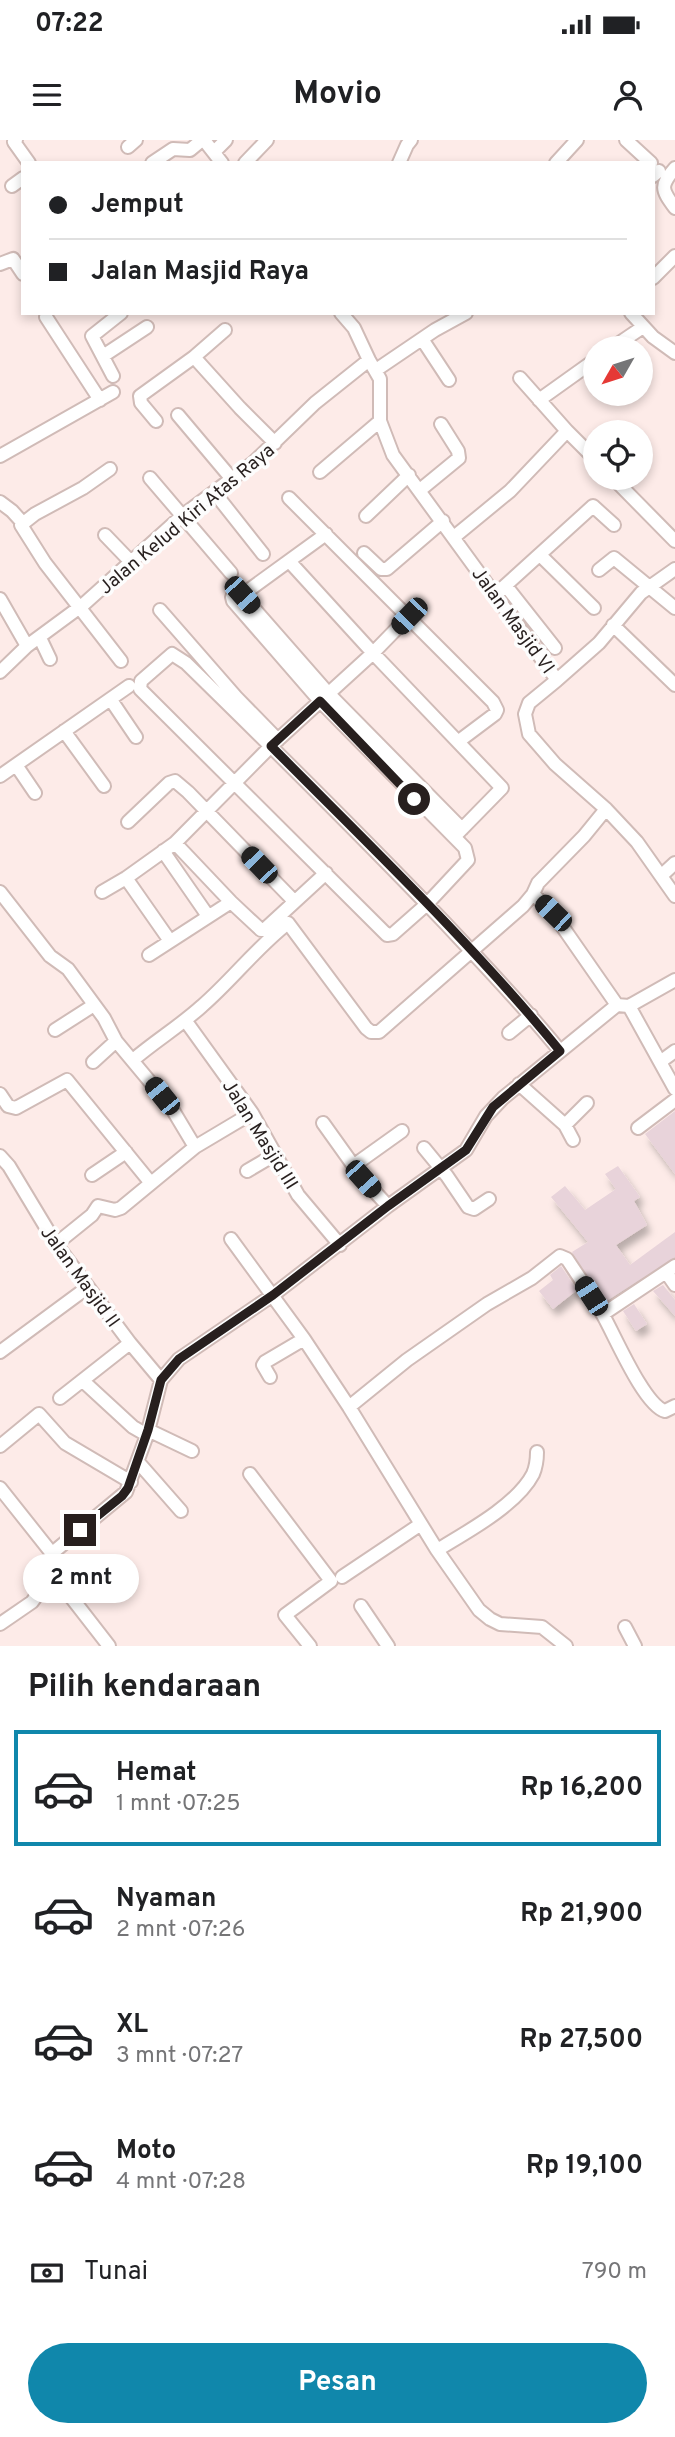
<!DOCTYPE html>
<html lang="id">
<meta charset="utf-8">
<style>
:root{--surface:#fff;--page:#f2f2f2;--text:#202124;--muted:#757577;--line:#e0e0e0;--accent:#1087ab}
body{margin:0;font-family:Overpass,sans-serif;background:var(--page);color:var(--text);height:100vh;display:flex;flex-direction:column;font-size:26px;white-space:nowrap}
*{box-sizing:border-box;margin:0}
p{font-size:23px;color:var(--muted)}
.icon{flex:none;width:38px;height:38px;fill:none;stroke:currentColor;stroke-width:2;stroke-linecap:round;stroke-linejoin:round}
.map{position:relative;height:1506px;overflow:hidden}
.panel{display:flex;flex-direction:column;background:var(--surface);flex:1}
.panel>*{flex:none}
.hud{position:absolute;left:21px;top:21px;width:634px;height:154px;border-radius:0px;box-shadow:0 4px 10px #0003;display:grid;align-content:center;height:154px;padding:0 28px;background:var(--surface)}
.needle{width:46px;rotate:231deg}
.buttons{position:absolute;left:583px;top:196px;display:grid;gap:14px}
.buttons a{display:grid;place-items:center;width:70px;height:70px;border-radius:50%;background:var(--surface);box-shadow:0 4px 10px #0003;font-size:35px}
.end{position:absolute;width:32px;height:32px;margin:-16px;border:9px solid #271f1e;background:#fff;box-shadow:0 0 0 4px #fff}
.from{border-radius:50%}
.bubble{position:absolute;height:49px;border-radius:24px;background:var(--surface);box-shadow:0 4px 10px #0003;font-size:23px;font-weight:700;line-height:49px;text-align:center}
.car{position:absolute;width:21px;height:42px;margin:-21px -10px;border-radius:9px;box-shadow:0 0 5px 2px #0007;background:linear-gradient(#222 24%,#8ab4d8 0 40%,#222 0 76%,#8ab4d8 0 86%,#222 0)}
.hud b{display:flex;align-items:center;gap:24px;height:66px;font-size:26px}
.hud b+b{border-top:2px solid var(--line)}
.hud i{width:18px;height:18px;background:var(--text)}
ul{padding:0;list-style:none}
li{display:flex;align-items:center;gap:21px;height:116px;margin:0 14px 10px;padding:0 14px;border:4px solid transparent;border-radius:0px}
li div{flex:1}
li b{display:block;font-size:26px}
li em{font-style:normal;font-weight:700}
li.selected{border-color:var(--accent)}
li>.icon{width:63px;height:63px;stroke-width:1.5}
h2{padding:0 28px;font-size:32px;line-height:84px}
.pay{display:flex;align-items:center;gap:18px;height:77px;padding:0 28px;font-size:26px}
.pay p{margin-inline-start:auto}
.action{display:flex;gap:14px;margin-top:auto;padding:14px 28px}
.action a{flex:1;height:80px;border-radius:42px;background:var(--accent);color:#fff;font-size:28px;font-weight:700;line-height:80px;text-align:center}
.status{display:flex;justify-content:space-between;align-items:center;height:49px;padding:0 35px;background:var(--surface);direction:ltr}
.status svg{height:19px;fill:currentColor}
header{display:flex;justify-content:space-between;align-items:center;height:91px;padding:0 28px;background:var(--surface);font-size:32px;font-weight:700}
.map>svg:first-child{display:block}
</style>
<div class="status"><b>07:22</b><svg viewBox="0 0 49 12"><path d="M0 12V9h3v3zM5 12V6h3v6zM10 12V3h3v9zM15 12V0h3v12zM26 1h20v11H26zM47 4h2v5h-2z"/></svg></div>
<header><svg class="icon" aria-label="menu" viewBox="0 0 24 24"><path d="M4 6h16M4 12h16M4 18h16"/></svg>Movio<svg class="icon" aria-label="person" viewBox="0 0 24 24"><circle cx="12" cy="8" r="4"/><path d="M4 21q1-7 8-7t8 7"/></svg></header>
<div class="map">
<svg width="675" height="1506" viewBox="0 0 675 1506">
<defs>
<filter id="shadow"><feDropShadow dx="4" dy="7" stdDeviation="3.5" flood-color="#0004"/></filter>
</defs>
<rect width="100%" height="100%" fill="#fdebe8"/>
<path fill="#e8d3da" filter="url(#shadow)" d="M675 971V1034L645 994Z
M618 1026 640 1057 634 1061 647 1085 616 1105 630 1125 675 1092V1117L605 1162 572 1112 588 1102 551 1057 565 1046 585 1070 616 1049 605 1034Z
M561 1126 577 1150 553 1169 539 1151 553 1140 550 1135Z
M663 1145 675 1160V1176L653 1151Z
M634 1164 647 1184 636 1191 623 1171Z"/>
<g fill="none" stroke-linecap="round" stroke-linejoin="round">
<g stroke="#d0bbb7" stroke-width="16">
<path id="minor" d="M16 0 14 2 29 23
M204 0 222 23
M626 0 651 23
M128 7 136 0
M214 12 226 0
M152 23 173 9 190 10 202 0
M245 23 267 0
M399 23 407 5 411 0
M556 23 577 0
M675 28C660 46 661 49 675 68
M653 36 659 31
M12 46 23 38
M0 124 13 119 23 134
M653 138 675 116
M341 173 354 188 369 220 380 239V281L393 315 557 540 529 563 525 574 529 594 555 624 606 669 637 702 675 756
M631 173 653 197 675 213
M46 177 100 260
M422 199 449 240
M612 208 643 187
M103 216 147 187
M194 217 240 268 275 303
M376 230 435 190 466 173
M113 236 92 196 121 173
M520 238 567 291
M539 260 595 220
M178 275 231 338
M156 281 141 263 140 256 194 217 225 190
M0 316 113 252
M110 329 83 348 35 374 21 385 45 423 121 521
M320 332 380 281
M150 338 231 433
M613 338 675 401
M420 350 459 318 458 311 441 284
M214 352 263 414
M289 358 493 562 497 570 495 574 459 601
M0 362 12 371 22 382
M366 376 409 335
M105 395 130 421
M454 397 510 351 567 291 595 319
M364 413 381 429H387L443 381
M540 415 594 468
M289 421 373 513 502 648 456 695
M599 430 614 418 675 468
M506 446 555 508
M496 454 593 366 614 385
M242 455 326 394
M0 459 27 506
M160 470 236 557 278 600
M613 485 675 545
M40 498 50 519
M0 532 27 506 84 464 182 376 253 323 315 263 369 220
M557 540 599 503 641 453 675 429
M111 560 136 597
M64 591 104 646
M16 625 35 653
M0 636 129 546
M128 682 169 643 175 641 188 652 294 761
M462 689 328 553 242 455 237 453 232 457 233 461 320 561 465 708 468 720 427 764 393 794 387 795 140 549 141 541 172 514 186 523C274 609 361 695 446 784 485 826 524 866 560 911
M175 703 231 762 261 790H264L326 733
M163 711 208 776
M662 735 675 723
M126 738 170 801
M0 752 50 816 68 829 104 878 116 901 171 967 195 1007
M102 752 126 738 175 703 271 606 373 513 409 476
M533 754 553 773 617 865
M149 815 231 762
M629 866 675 949
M185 880 252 973 298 1055 340 1105
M55 890 94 865
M509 893 531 875
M133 920C155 901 180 886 202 866 232 840 256 808 288 783L366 888 371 892H379L523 766 533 754 538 743 584 696 606 669
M93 922 116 901
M660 922 675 911
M519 944 565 985 573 1000
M0 954 8 966 16 968 67 940 150 1042
M323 983 363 1039 388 1066
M565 985 587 963
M638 988 675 960
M424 1008 447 1036 468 1067 474 1069 489 1059
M0 1016 9 1026 56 1104 130 1203 161 1240
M353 1026 402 991
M247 1031 274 1015
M92 1035 126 1012
M231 1099 304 1199 349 1267 437 1410 479 1470 490 1479 500 1484 542 1487 566 1506
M56 1104 92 1075 98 1066 115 1070 121 1068 195 1007 252 973
M666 1132 675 1145
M603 1174 675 1126
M0 1212 88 1147
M270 1237 263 1225 265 1222 304 1199
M83 1241 133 1287 147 1295
M60 1258 130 1203
M349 1267 407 1220 487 1164 532 1138 560 1116 567 1119C579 1137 592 1156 603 1175 615 1196 644 1265 665 1271L675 1266
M148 1290 192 1311
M0 1306 39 1274 65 1303 131 1342
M138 1322 181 1371
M250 1334 331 1441 285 1475 310 1506
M0 1348 54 1416
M437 1410C467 1392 517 1365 533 1334 536 1327 537 1319 537 1312
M342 1437 421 1384
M49 1439 64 1448 109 1506
M361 1466 388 1506
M0 1484 32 1462 49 1439 56 1410 126 1352 147 1295 161 1240 179 1219 273 1155 388 1066 466 1010 486 976 503 958 617 865 629 866 675 840
M625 1487 635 1506"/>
</g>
<use href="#minor" stroke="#fff" stroke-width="12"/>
</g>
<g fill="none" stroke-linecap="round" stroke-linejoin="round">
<path stroke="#271f1e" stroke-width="9" d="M80 1390 122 1356 128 1348 148 1290 161 1240 179 1219 273 1155 388 1066 466 1010 493 967 560 911C471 802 369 705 271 606L320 561 414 659"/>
</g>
<g text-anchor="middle" stroke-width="7" stroke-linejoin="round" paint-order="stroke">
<g font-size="19" fill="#271f1e" stroke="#fdfdfd">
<text transform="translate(186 378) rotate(-40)" y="7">Jalan Kelud Kiri Atas Raya</text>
<text transform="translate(514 480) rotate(54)" y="7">Jalan Masjid VI</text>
<text transform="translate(261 994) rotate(58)" y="7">Jalan Masjid III</text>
<text transform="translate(81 1136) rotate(54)" y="7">Jalan Masjid II</text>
</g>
</g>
</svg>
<div class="buttons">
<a><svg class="needle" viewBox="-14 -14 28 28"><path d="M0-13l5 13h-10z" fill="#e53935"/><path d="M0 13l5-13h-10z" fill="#757577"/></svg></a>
<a><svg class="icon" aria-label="locate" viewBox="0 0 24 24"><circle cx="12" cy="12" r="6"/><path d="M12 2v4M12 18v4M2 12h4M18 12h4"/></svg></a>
</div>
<i class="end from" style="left:414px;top:659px"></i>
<i class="end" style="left:80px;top:1390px"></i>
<div class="bubble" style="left:23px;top:1414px;width:116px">2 mnt</div>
<i class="car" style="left:242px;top:455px;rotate:138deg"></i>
<i class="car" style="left:409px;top:476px;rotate:224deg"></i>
<i class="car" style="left:259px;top:725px;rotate:316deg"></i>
<i class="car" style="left:553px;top:773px;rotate:314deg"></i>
<i class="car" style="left:162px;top:956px;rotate:321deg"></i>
<i class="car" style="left:363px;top:1039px;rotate:138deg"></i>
<i class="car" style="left:591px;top:1156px;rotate:327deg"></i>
<div class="hud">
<b><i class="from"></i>Jemput</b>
<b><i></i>Jalan Masjid Raya</b>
</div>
</div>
<section class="panel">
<h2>Pilih kendaraan</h2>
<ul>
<li class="selected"><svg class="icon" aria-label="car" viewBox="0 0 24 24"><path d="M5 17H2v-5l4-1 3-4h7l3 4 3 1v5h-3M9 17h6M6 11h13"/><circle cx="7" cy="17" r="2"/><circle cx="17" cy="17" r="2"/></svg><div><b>Hemat</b><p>1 mnt · 07:25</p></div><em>Rp 16,200</em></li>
<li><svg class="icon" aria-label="car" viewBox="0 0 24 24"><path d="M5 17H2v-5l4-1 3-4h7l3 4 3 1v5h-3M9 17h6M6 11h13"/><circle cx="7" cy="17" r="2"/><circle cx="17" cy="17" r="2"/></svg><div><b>Nyaman</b><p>2 mnt · 07:26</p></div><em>Rp 21,900</em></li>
<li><svg class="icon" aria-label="car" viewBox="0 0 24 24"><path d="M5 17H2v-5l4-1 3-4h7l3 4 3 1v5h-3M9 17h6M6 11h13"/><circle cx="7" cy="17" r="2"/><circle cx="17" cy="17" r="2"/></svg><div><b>XL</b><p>3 mnt · 07:27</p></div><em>Rp 27,500</em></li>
<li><svg class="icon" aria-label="car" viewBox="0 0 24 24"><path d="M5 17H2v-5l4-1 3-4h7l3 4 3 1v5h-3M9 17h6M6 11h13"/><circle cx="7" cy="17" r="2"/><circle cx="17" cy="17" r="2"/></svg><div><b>Moto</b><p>4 mnt · 07:28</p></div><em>Rp 19,100</em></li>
</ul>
<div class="pay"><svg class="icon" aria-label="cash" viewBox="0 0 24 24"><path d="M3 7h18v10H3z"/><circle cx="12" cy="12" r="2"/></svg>Tunai<p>790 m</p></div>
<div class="action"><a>Pesan</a></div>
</section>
